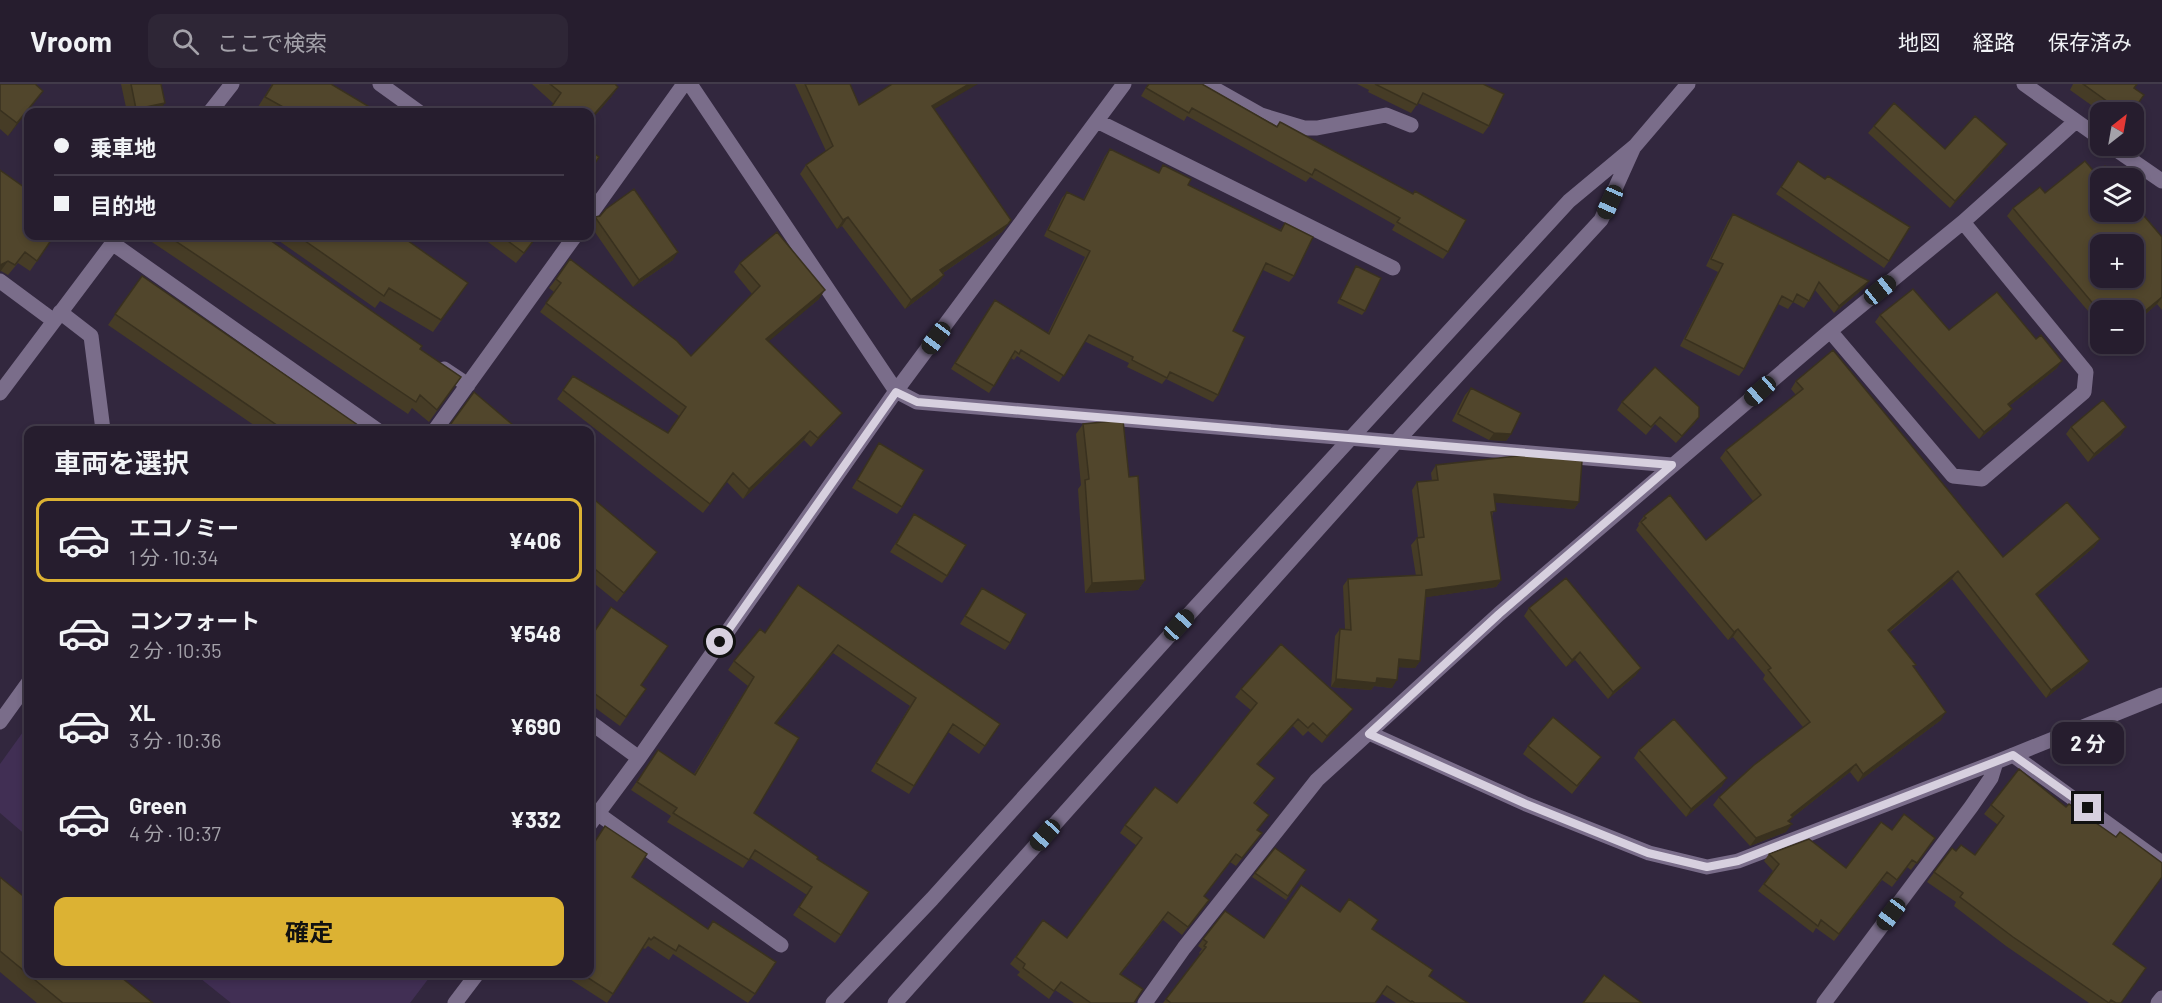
<!DOCTYPE html>
<html lang="ja">
<meta charset="utf-8">
<style>
:root{--surface:#261d2e;--page:#2e2636;--text:#f1f3f6;--muted:#a4a2aa;--line:#423b4a;--accent:#dcb233}
body{margin:0;font-family:Barlow,"Noto Sans JP",sans-serif;background:var(--page);color:var(--text);height:100vh;display:flex;flex-direction:column;font-size:22px;white-space:nowrap}
*{box-sizing:border-box;margin:0}
p{font-size:20px;color:var(--muted)}
.icon{flex:none;width:33px;height:33px;fill:none;stroke:currentColor;stroke-width:2;stroke-linecap:round;stroke-linejoin:round}
.map{position:relative;flex:1;overflow:hidden}
.details{position:absolute;left:24px;top:342px;width:570px;height:552px;display:flex;flex-direction:column;background:var(--surface);border-radius:12px;box-shadow:0 3px 9px #0003,0 0 0 2px var(--line)}
.details>*{flex:none}
.banner{position:absolute;left:24px;top:24px;width:570px;height:132px;border-radius:12px;box-shadow:0 3px 9px #0003,0 0 0 2px var(--line);display:grid;align-content:center;height:132px;padding:0 30px;background:var(--surface)}
.needle{width:39px;rotate:31deg}
.fabs{position:absolute;left:2090px;top:18px;display:grid;gap:12px}
.fabs a{display:grid;place-items:center;width:54px;height:54px;border-radius:12px;background:var(--surface);box-shadow:0 3px 9px #0003,0 0 0 2px var(--line);font-size:30px}
.end{position:absolute;width:27px;height:27px;margin:-14px;border:8px solid #d7d0df;background:#111;box-shadow:0 0 0 3px #111}
.from{border-radius:50%}
.bubble{position:absolute;height:42px;border-radius:12px;background:var(--surface);box-shadow:0 3px 9px #0003,0 0 0 2px var(--line);font-size:20px;font-weight:700;line-height:42px;text-align:center}
.car{position:absolute;width:18px;height:36px;margin:-18px -9px;border-radius:8px;box-shadow:0 0 4px 2px #0007;background:linear-gradient(#222 24%,#8ab4d8 0 40%,#222 0 76%,#8ab4d8 0 86%,#222 0)}
.banner b{display:flex;align-items:center;gap:21px;height:57px;font-size:22px}
.banner b+b{border-top:2px solid var(--line)}
.banner i{width:15px;height:15px;background:var(--text)}
ul{padding:0;list-style:none}
li{display:flex;align-items:center;gap:18px;height:84px;margin:0 12px 9px;padding:0 18px;border:3px solid transparent;border-radius:12px}
li div{flex:1}
li b{display:block;font-size:22px}
li em{font-style:normal;font-weight:700}
li.active{border-color:var(--accent)}
li>.icon{width:54px;height:54px;stroke-width:1.5}
h2{padding:0 30px;font-size:27px;line-height:72px}
.action{display:flex;gap:12px;margin-top:auto;padding:12px 30px}
.action a{flex:1;height:69px;border-radius:12px;background:var(--accent);color:#111;font-size:24px;font-weight:700;line-height:69px;text-align:center}
header{display:flex;align-items:center;gap:36px;box-sizing:border-box;height:84px;padding:0 30px;background:var(--surface);border-bottom:2px solid var(--line)}
header strong{font-size:28px}
nav{display:flex;gap:33px;margin-inline-start:auto;font-size:21px}
.search{width:420px;height:54px;background:var(--page);display:flex;align-items:center;gap:15px;box-sizing:border-box;padding:0 21px;border-radius:12px;color:var(--muted);font-size:22px}
.map>svg:first-child{display:block}
</style>
<header>
<strong>Vroom</strong>
<div class="search"><svg class="icon" aria-label="search" viewBox="0 0 24 24"><circle cx="10" cy="10" r="6"/><path d="M15 15l6 6"/></svg>ここで検索</div>
<nav><a>地図</a><a>経路</a><a>保存済み</a></nav>
</header>
<div class="map">
<svg width="2162" height="919" viewBox="0 0 2162 919">
<rect width="100%" height="100%" fill="#32273e"/>
<path fill="#412f54" d="M28 641V753L0 729V680Z
M195 890H432L410 919H231Z"/>
<g fill="none" stroke-linecap="round" stroke-linejoin="round">
<path stroke="#7a6d8a" stroke-width="15" d="M380 0 419 28
M690 0 896 307 917 318 1672 381
M1206 0 1261 31 1304 44H1317L1386 31 1411 41
M2024 0 2100 54
M210 28 232 0
M1097 37 1393 184
M2111 62 2162 97
M590 131 684 0
M112 159 377 346
M0 197 54 237
M60 228 91 252 103 346
M1830 247 1953 392 1982 395 2084 308 2086 288 1963 138
M444 285 468 301
M0 309 118 152
M435 346 575 152
M0 638 28 599
M590 638 639 674
M1369 649 1526 720 1649 769 1707 783 1738 777 1996 678 2162 611
M2013 671 2162 779
M597 729 781 861
M590 740 639 674 896 307 1124 0
M455 919 477 890
M833 919 932 815 1179 541 1569 117 1635 62 1688 0
M895 919 1396 358 1601 136 1633 65
M1145 919 1184 864 1317 696 1499 530 1830 247 1963 138 2076 37
M1824 919 1971 723 1991 694 1996 678
M2158 919 2162 914"/>
</g>
<path fill="#463c26" d="M0 0 34 19 8 52 0 45Z
M121 0H161L159 28H127Z
M272 0H331L378 28H268L258 23Z
M532 0H615L618 3 611 13 590 37V28L553 19Z
M795 0H850L859 21 934 25 1011 136 1002 148 943 189 944 191 938 200 905 225 842 142 837 145 800 90 806 81 826 67Z
M1148 0H1202L1277 42 1280 38 1448 168 1443 175 1392 146 1395 141 1310 93 1306 98 1187 32 1184 37 1141 12Z
M1357 0H1483L1489 42 1483 50 1418 19 1411 29 1368 8 1369 6Z
M2073 0H2137L2134 4 2132 28H2101L2070 6Z
M1874 42 1945 65 2002 68 1950 124 1868 49Z
M1110 65 1158 89 1163 81 1188 101 1280 146 1285 139 1294 192 1289 198 1263 186 1233 247 1218 311 1213 318 1166 295 1162 300 1127 283 1129 279 1084 257 1059 298 1017 272 1014 276 1011 274 989 309 951 285 990 223 1048 249 1085 173 1044 152 1062 114 1067 108 1083 116 1105 72Z
M1798 77 1889 177 1884 184 1776 110Z
M0 86 54 152 30 187 18 179 8 191 1 187Z
M2100 94 2162 153V226L2157 220 2133 241V226H2100V241L2007 132 2013 124 2045 109Z
M1733 130 1869 197 1864 204 1834 229 1815 206 1804 224 1793 218 1788 225 1778 220 1744 285 1739 292 1680 262 1718 188 1706 182 1728 137Z
M595 133 673 176 633 203 590 141Z
M143 152H264L420 265 461 293 429 338 412 324 408 330Z
M272 152H401L468 199 433 248 380 217 375 224Z
M480 152H538L516 179Z
M740 179 819 215 768 257 835 338 811 363 804 356 743 415 727 398 703 429 557 315 573 292 668 349 679 332 540 228 554 208 549 204 556 195 691 272 752 210 734 188Z
M1356 182 1365 227 1362 231 1337 219Z
M142 192 365 346H261L108 241Z
M1880 231 1949 246 2057 284 2009 322 2007 332 1979 355 1875 238Z
M1796 297 2003 473 2100 455 2094 463 2037 512 2089 577 2083 585 2046 614 1952 495 1890 548 1913 584 1941 636 1858 698 1850 688 1793 733 1789 738 1786 748 1750 762 1713 721 1719 713 1803 643 1763 595 1765 591 1733 553 1728 556 1636 446 1639 441 1638 440 1644 432 1706 456 1753 417 1720 374 1726 366 1796 311 1791 305Z
M1471 304 1511 350 1506 357 1489 356 1452 337 1465 311Z
M474 308 519 346H447Z
M1622 318 1699 333 1694 340 1676 359 1655 340 1646 351 1617 326Z
M1083 340 1129 393 1145 496 1138 506 1085 509 1078 405 1081 401 1076 350Z
M2071 343 2121 351 2088 378 2066 350Z
M879 359 902 423 897 430 852 404Z
M1436 381 1579 418 1574 425 1495 418 1492 433 1501 496 1496 503 1426 513 1420 577 1415 584 1399 583 1392 604 1374 602 1371 606 1331 603 1335 552 1340 545H1345L1343 502 1348 495 1416 492 1411 461 1417 454H1418L1412 406 1417 398 1432 397 1431 389Z
M590 412 657 468 617 518 590 496Z
M914 430 947 492 942 499 890 468Z
M798 501 1000 640 979 670 948 648 909 710 871 687 910 622 833 569 776 640 754 729 817 775 841 851 835 859 793 831 807 811 750 774 743 784 667 738 671 732 631 706 658 666 694 690 748 602 728 586 734 577 765 549Z
M982 504 1010 559 1005 566 960 540Z
M1529 524 1636 591 1608 615 1575 576 1566 583 1524 532Z
M590 554 646 605 620 642 590 620Z
M1241 605 1347 633 1322 659 1308 647 1303 652 1293 642 1258 681 1269 702 1255 720 1258 746 1262 749 1236 782 1230 778 1204 812 1209 816 1182 851 1163 836 1121 890 1134 919H1074L1055 906 1049 915 1017 891 1020 888 1010 880 1043 836 1067 854 1137 762 1120 749 1125 741 1177 719 1252 627 1235 613Z
M1528 662 1601 673 1572 710 1523 670Z
M1639 666 1722 702 1686 733 1634 674Z
M2019 685 2113 860 2121 919H2089L2006 862 1954 822 1956 818 1927 798 1952 764 1956 767 1975 771 1998 741 1984 730Z
M1892 746 1935 754 1911 786 1907 783 1892 803 1882 796 1834 857 1816 844 1813 849 1758 807 1773 787 1764 777 1769 770 1846 784Z
M1275 764 1306 786 1286 816 1252 793Z
M0 793 153 919H37L0 888Z
M632 793 755 910 748 919 673 870 669 876 648 862 645 865 643 864 607 919 562 890H590Z
M1340 827 1372 845 1429 892 1468 919H1396L1382 910 1375 919H1163L1200 870 1199 869 1202 865 1198 862 1203 855 1264 854Z"/>
<path fill="#39311f" d="M969 0H978L926 30 932 22Z
M618 3 611 13 590 37V35Z
M43 7 34 19 8 52 17 39Z
M165 19 159 28H134L136 25Z
M2007 60 2002 68 1950 124 1955 117Z
M848 133 842 142 837 145 843 136Z
M1008 140 1002 148 934 195 940 186Z
M678 168 673 176 633 203 639 196Z
M8 177 0 188V181Z
M944 191 938 200 905 225 911 216Z
M1869 197 1864 204 1834 229 1839 222Z
M825 206 819 215 760 265 766 255Z
M2162 213 2157 220 2133 241V237Z
M2062 277 2057 284 2003 327 2008 320Z
M2012 325 2007 332 1979 355 1984 348Z
M842 329 835 338 811 363 818 354Z
M1699 333 1694 340 1676 359 1682 352Z
M2126 343 2121 351 2088 378 2094 370Z
M810 347 804 356 743 415 749 405Z
M1494 349 1511 350 1506 357 1489 356Z
M1494 410 1579 418 1574 425 1488 418Z
M2100 455 2094 463 2030 518 2036 510Z
M657 468 651 477 617 518 624 509Z
M1958 487 1952 495 1882 554 1888 546Z
M1145 496 1138 506 1085 509 1092 499Z
M1501 496 1496 503 1421 514 1426 506Z
M1738 545 1733 553 1728 556 1734 548Z
M838 561 833 569 770 648 775 639Z
M1580 568 1575 576 1566 583 1572 576Z
M1399 575 1420 577 1415 584 1394 583Z
M2089 577 2083 585 2046 614 2051 606Z
M1641 584 1636 591 1608 615 1613 608Z
M1377 594 1397 596 1392 604 1374 602 1371 606 1331 603 1336 595Z
M1353 625 1347 633 1322 659 1327 652Z
M1946 628 1941 636 1858 698 1863 690Z
M1298 635 1293 642 1252 688 1257 680Z
M1856 680 1850 688 1793 733 1787 741 1792 740 1786 748 1750 762 1756 754 1791 731Z
M1727 694 1722 702 1686 733 1691 725Z"/>
<path fill="#51462c" stroke="#39311f" stroke-width="1.5" fill-rule="evenodd" d="M0 0H35L43 7 17 39 0 26Z
M131 0H161L165 19 136 25Z
M273 0H331L378 28H292L265 13Z
M550 0H615L618 3 590 35V28H548L561 9Z
M805 0H850L859 21 892 0H969L932 22 1011 136 1008 140 940 186 944 191 911 216 848 133 843 136 806 81 833 62Z
M1149 0H1202L1277 43 1280 38 1282 39 1413 110 1415 107 1466 136 1448 168 1397 138 1400 134 1315 85 1312 91 1192 24 1189 29 1146 4Z
M1375 0H1483L1504 10 1489 42 1423 9 1417 21Z
M2083 0H2137L2134 4 2144 11 2132 28H2122Z
M1894 19 1945 65 1975 32 2007 60 1955 117 1874 42Z
M1110 65 1159 89 1163 81 1191 95 1188 101 1281 147 1285 139 1313 153 1294 192 1266 179 1233 247 1245 253 1218 311 1170 288 1167 294 1132 276 1133 273 1089 251 1064 292 1021 266 1019 270 1015 267 994 302 955 279 995 216 1049 250 1090 167 1048 146 1067 108 1084 116Z
M590 67 599 73 590 87Z
M1798 77 1825 95 1828 92 1910 143 1889 177 1781 103Z
M2085 77 2096 90 2105 82 2116 94H2100V128H2133V119L2162 153V213L2133 237V226H2100V228L2013 124 2040 103 2045 109ZM2100 160H2133V194H2100Z
M0 86 28 106V152H54L37 177 25 168 15 181 8 177 0 181Z
M634 105 678 168 639 196 595 133 600 132 606 125Z
M1733 130 1869 197 1839 222 1819 198 1809 217 1797 210 1793 218 1782 212 1744 285 1685 255 1723 180 1711 175Z
M777 148 825 206 766 255 842 329 818 354 810 347 749 405 733 389 710 420 563 306 573 292 668 349 686 323 546 219 561 199 556 195 570 175 677 257 691 272 760 202 740 179Z
M168 152H264L422 262 420 265 461 293 437 326 420 311 416 318Z
M298 152H401L468 199 441 236 389 204 384 212Z
M501 152H537L524 169Z
M1356 182 1381 194 1365 227 1340 215Z
M142 192 365 346H284L115 230Z
M1913 205 1949 246 1997 208 2036 255 2041 251 2062 277 2008 320 2012 325 1984 348 1880 231Z
M1833 266 2003 473 2067 418 2100 455 2036 510 2089 577 2051 606 1958 487 1888 546 1916 581 1913 582 1946 628 1863 690 1856 680 1791 731 1793 733 1788 737 1792 740 1756 754 1719 713 1754 681 1810 638 1768 586 1771 584 1738 545 1734 548 1641 438 1646 434 1644 432 1670 411 1706 456 1761 411 1726 366 1803 305 1796 297Z
M1655 283 1699 323V333L1682 352 1660 333 1651 343 1622 318Z
M1471 304 1521 329 1511 350 1494 349 1458 330Z
M474 308 519 346H457L450 341Z
M2103 316 2126 343 2094 370 2071 343Z
M1123 336 1129 393 1138 392 1145 496 1092 499 1085 396 1089 395 1083 340Z
M525 343 528 346H521Z
M879 359 924 386 902 423 857 396Z
M1526 371 1582 377 1579 418 1494 410 1496 427 1491 428 1501 496 1426 506 1420 577 1399 575 1397 596 1377 594 1376 599 1336 595 1340 545 1351 546 1348 495 1422 491 1417 454 1424 453 1417 398 1438 396 1436 381Z
M590 412 657 468 624 509 590 481V461L591 460 590 459Z
M914 430 966 461 947 492 896 460Z
M1566 494 1641 584 1613 608 1580 568 1572 576 1529 524Z
M798 501 1000 640 985 662 953 640 914 702 876 679 916 614 838 561 775 639 799 654 754 729 818 773 817 775 869 808 841 851 799 823 812 803 755 766 749 776 673 729 677 724 637 698 658 666 695 691 754 593 734 577 760 545 765 549Z
M982 504 1026 530 1010 559 965 532Z
M611 523 668 562 641 601 646 605 626 633 590 606V554Z
M1281 560 1353 625 1327 652 1313 639 1308 644 1298 635 1257 680 1275 694 1254 719 1269 731 1257 746 1262 749 1242 774 1236 770 1204 812 1209 816 1188 843 1168 828 1120 890 1143 905 1134 919H1091L1061 898 1054 907 1023 884 1025 880 1016 873 1043 836 1067 854 1142 754 1125 741 1155 703 1177 719 1257 619 1241 605Z
M1553 633 1601 673 1577 702 1528 662Z
M1674 635 1727 694 1691 725 1639 666Z
M2019 685 2066 723 2069 720 2116 753 2120 748 2162 779V793L2113 860 2146 884 2121 919H2116L2111 916 2109 919 2013 853 1960 813 1963 809 1934 788 1952 764 1956 767 1961 761 1975 771 2004 732 1991 721Z
M1904 730 1935 754 1917 779 1912 776 1897 796 1887 788 1839 850 1821 836 1818 842 1764 800 1779 780 1769 770 1809 755 1846 784 1881 738 1892 746Z
M605 742 647 770 632 793 708 845 713 837 776 878 755 910 679 861 676 867 654 853 651 856 649 854 613 910 582 890H590V765Z
M1275 764 1306 786 1288 812 1255 789Z
M0 793 28 816V890H117L153 919H63L0 867Z
M1301 801 1340 828 1349 815 1378 836 1372 845 1433 886 1429 892 1468 919H1415L1412 917 1411 918 1387 902 1375 919H1171L1166 915 1206 863 1204 862 1207 858 1203 855 1225 827 1264 854Z
M1604 891 1642 919H1583Z"/>
<g fill="none" stroke-linecap="round" stroke-linejoin="round">
<path stroke="#d7d0df" stroke-width="8" d="M720 558 896 308 917 318 1672 381 1499 530 1369 650 1526 720 1648 769 1707 783 1738 777 2013 671 2088 724"/>
</g>
</svg>
<div class="fabs">
<a><svg class="needle" viewBox="-14 -14 28 28"><path d="M0-13l5 13h-10z" fill="#e53935"/><path d="M0 13l5-13h-10z" fill="#a4a2aa"/></svg></a>
<a><svg class="icon" aria-label="layers" viewBox="0 0 24 24"><path d="M12 4l9 5-9 5-9-5zM3 14l9 5 9-5"/></svg></a>
<a>+</a>
<a>−</a>
</div>
<i class="end from" style="left:720px;top:558px"></i>
<i class="end" style="left:2088px;top:724px"></i>
<div class="bubble" style="left:2052px;top:638px;width:72px">2 分</div>
<i class="car" style="left:1610px;top:118px;rotate:204deg"></i>
<i class="car" style="left:1880px;top:206px;rotate:51deg"></i>
<i class="car" style="left:936px;top:254px;rotate:217deg"></i>
<i class="car" style="left:1760px;top:307px;rotate:229deg"></i>
<i class="car" style="left:1179px;top:541px;rotate:43deg"></i>
<i class="car" style="left:1045px;top:751px;rotate:222deg"></i>
<i class="car" style="left:1891px;top:830px;rotate:217deg"></i>
<div class="banner">
<b><i class="from"></i>乗車地</b>
<b><i></i>目的地</b>
</div>
<section class="details">
<h2>車両を選択</h2>
<ul>
<li class="active"><svg class="icon" aria-label="car" viewBox="0 0 24 24"><path d="M5 17H2v-5l4-1 3-4h7l3 4 3 1v5h-3M9 17h6M6 11h13"/><circle cx="7" cy="17" r="2"/><circle cx="17" cy="17" r="2"/></svg><div><b>エコノミー</b><p>1 分 · 10:34</p></div><em>¥406</em></li>
<li><svg class="icon" aria-label="car" viewBox="0 0 24 24"><path d="M5 17H2v-5l4-1 3-4h7l3 4 3 1v5h-3M9 17h6M6 11h13"/><circle cx="7" cy="17" r="2"/><circle cx="17" cy="17" r="2"/></svg><div><b>コンフォート</b><p>2 分 · 10:35</p></div><em>¥548</em></li>
<li><svg class="icon" aria-label="car" viewBox="0 0 24 24"><path d="M5 17H2v-5l4-1 3-4h7l3 4 3 1v5h-3M9 17h6M6 11h13"/><circle cx="7" cy="17" r="2"/><circle cx="17" cy="17" r="2"/></svg><div><b>XL</b><p>3 分 · 10:36</p></div><em>¥690</em></li>
<li><svg class="icon" aria-label="car" viewBox="0 0 24 24"><path d="M5 17H2v-5l4-1 3-4h7l3 4 3 1v5h-3M9 17h6M6 11h13"/><circle cx="7" cy="17" r="2"/><circle cx="17" cy="17" r="2"/></svg><div><b>Green</b><p>4 分 · 10:37</p></div><em>¥332</em></li>
</ul>
<div class="action"><a>確定</a></div>
</section>
</div>
